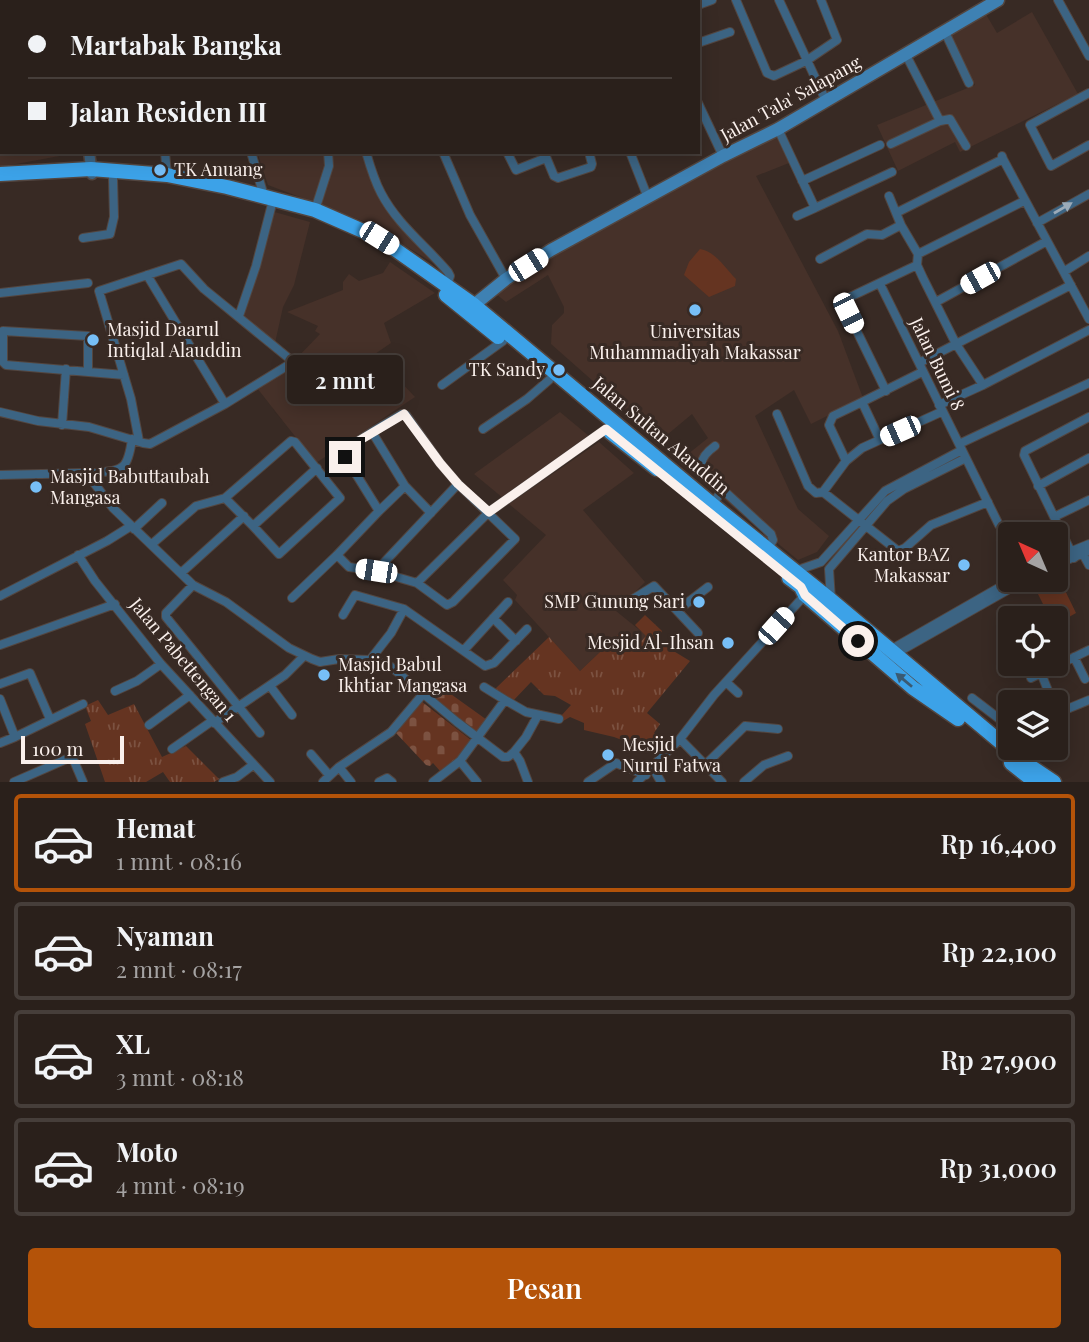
<!DOCTYPE html>
<html lang="id">
<meta charset="utf-8">
<style>
:root{--surface:#2a201b;--page:#362d28;--text:#f1f3f6;--muted:#a5a3a3;--line:#463e3a;--accent:#b45309}
body{margin:0;font-family:"Playfair Display",serif;background:var(--page);color:var(--text);height:100vh;display:flex;flex-direction:column;font-size:26px;white-space:nowrap}
*{box-sizing:border-box;margin:0}
p{font-size:23px;color:var(--muted)}
.icon{flex:none;width:38px;height:38px;fill:none;stroke:currentColor;stroke-width:2;stroke-linecap:round;stroke-linejoin:round}
.map{position:relative;height:782px;overflow:hidden}
.sheet{display:flex;flex-direction:column;background:var(--surface);flex:1}
.sheet>*{flex:none}
.hud{position:absolute;left:0px;top:0px;width:700px;height:154px;box-shadow:0 4px 18px #0003,0 0 0 2px var(--line);display:grid;align-content:center;height:154px;padding:0 28px;background:var(--surface)}
.needle{width:46px;rotate:316deg}
.fabs{position:absolute;left:998px;top:522px;display:grid;gap:14px}
.fabs a{display:grid;place-items:center;width:70px;height:70px;border-radius:7px;background:var(--surface);box-shadow:0 4px 18px #0003,0 0 0 2px var(--line);font-size:35px}
.scale{position:absolute;left:21px;bottom:18px;width:103px;box-sizing:border-box;padding-left:7px;border:4px solid #faf0ec;border-top:0;font-size:19px;line-height:24px;white-space:nowrap;color:#faf0ec;-webkit-text-stroke:5px #382a24;paint-order:stroke}
.end{position:absolute;width:32px;height:32px;margin:-16px;border:9px solid #faf0ec;background:#111;box-shadow:0 0 0 4px #111}
.from{border-radius:50%}
.bubble{position:absolute;height:49px;border-radius:7px;background:var(--surface);box-shadow:0 4px 18px #0003,0 0 0 2px var(--line);font-size:23px;font-weight:600;line-height:49px;text-align:center}
.car{position:absolute;width:21px;height:42px;margin:-21px -10px;border-radius:9px;box-shadow:0 0 5px 2px #0007;background:linear-gradient(#fff 24%,#345 0 40%,#fff 0 76%,#345 0 86%,#fff 0)}
.hud b{display:flex;align-items:center;gap:24px;height:66px;font-size:26px}
.hud b+b{border-top:2px solid var(--line)}
.hud i{width:18px;height:18px;background:var(--text)}
ul{padding:12px 0 0;list-style:none}
li{display:flex;align-items:center;gap:21px;height:98px;margin:0 14px 10px;padding:0 14px;border:4px solid var(--line);border-radius:7px}
li div{flex:1}
li b{display:block;font-size:26px}
li em{font-style:normal;font-weight:600}
li.active{border-color:var(--accent)}
li>.icon{width:63px;height:63px;stroke-width:1.5}
.action{display:flex;gap:14px;margin-top:auto;padding:14px 28px}
.action a{flex:1;height:80px;border-radius:7px;background:var(--accent);color:#fff;font-size:28px;font-weight:600;line-height:80px;text-align:center}
.map>svg:first-child{display:block}
</style>
<div class="map">
<svg width="1089" height="782" viewBox="0 0 1089 782">
<defs>
<pattern id="grass-tufts" width="24" height="20" patternUnits="userSpaceOnUse" patternTransform="scale(1.75)"><rect width="24" height="20" fill="#653421"/><path d="M3 7l-1-3M5 7V3M7 7l1-3M15 17l-1-3M17 17v-4M19 17l1-3" fill="none" stroke="#7c5241"/></pattern>
<pattern id="cemetery-stones" width="16" height="16" patternUnits="userSpaceOnUse" patternTransform="scale(1.75)"><rect width="16" height="16" fill="#653421"/><path d="M2 7V4a2 2 0 0 1 4 0v3zM10 15v-3a2 2 0 0 1 4 0v3z" fill="#7c5241"/></pattern>
</defs>
<rect width="100%" height="100%" fill="#382a24"/>
<path fill="#463129" d="M984 11 997 33 1032 12 1078 94 960 152 955 142 898 171 877 125 975 85 948 32Z
M0 118 2 152H81L0 167Z
M774 132 789 163 756 176 838 331 863 398 811 424 794 390 755 416 798 509 829 536 817 552 798 560 678 462 708 438 692 414 656 444 628 412 551 344 552 325 564 313V307L548 275 506 302 496 294 505 285 546 259Z
M257 152H365L379 194 448 272 368 223 268 185Z
M271 211 310 222 294 285 283 307 275 343 240 313Z
M390 262 435 293 384 323 391 343 372 356 395 384 399 380 415 397 316 463 257 388 297 363 295 360 320 334 315 331 318 326 287 312 343 290V282L349 274 359 281 383 273Z
M560 412 589 436 503 498 474 474Z
M599 442 634 473 583 510 645 582 616 611 647 636 637 646 620 633 580 671 515 600 517 595 503 580 546 535 509 504Z"/>
<path fill="url(#grass-tufts)" d="M645 615 662 631 657 641 690 661 647 713 660 724 654 733 668 744 659 754 614 737 584 730V723L570 717 563 721 561 716 571 705 555 696 544 695 531 682 512 702 493 691 549 637 580 671 620 633 637 646 646 636 635 625Z
M98 700 108 715 134 704 162 757 186 746 219 779 214 782H170L163 772 146 782H105L85 724 91 721 85 706Z"/>
<path fill="url(#cemetery-stones)" d="M434 682 487 720 473 736 423 698Z
M421 701 471 740 459 758 440 771 433 763 430 766 426 765 396 733Z"/>
<path fill="#653421" d="M700 249C716 252 725 268 736 279L735 286 709 297 684 275 689 262Z
M1059 578 1076 613 1055 625V618H1050L1036 590Z"/>
<g fill="none" stroke-linecap="round" stroke-linejoin="round">
<g stroke="#534640" stroke-width="10">
<path id="minor" d="M284 0V2
M315 0 316 2
M374 0 377 2
M486 0 487 2
M533 0V2
M654 0 655 2
M736 0 767 73 774 76 806 61 837 40 821 0
M779 0 826 101
M1058 0 1089 56
M607 2 611 0
M698 5 712 0
M945 32 969 83
M698 43 730 32
M906 55 940 121
M1089 93 1030 125 1051 166 1089 145
M698 103 723 156
M778 129 815 208 892 172
M891 144 940 121 950 119 966 146
M165 152 167 175
M251 152 264 196
M366 152C370 166 374 180 381 193 397 224 426 246 448 272L450 276 447 285
M443 152 470 215 506 279
M507 152 516 170 546 158
M544 152 554 176 558 178 591 167 592 164 589 152
M630 152 648 198
M1003 159 1089 319
M802 181 880 145
M889 196 901 225 918 254 917 265 923 278 956 344 983 385 939 405
M315 210 329 166 328 152
M896 213 1003 159 1002 156
M797 216 815 208
M1037 223 1089 194
M83 238 110 234 114 217 113 178
M918 254 1024 201
M820 259 867 234 882 235 901 225
M1065 271 1089 256
M147 275 225 404
M880 284 999 525
M0 293 88 283
M936 302 1047 241
M239 316 256 266 272 204
M919 363 1071 285
M88 372V336L3 331V362L6 365 124 375
M442 385 503 341
M983 385 1089 330
M886 391 848 313 846 302 850 297 917 265
M0 412 38 421 89 427 143 443 150 444 225 404 290 364 291 360 204 289 181 264 99 291 131 399 139 441
M777 414 808 486 816 493 823 492 846 461 862 448 941 412
M62 425 66 369
M483 429 527 399 549 380
M372 432 402 414 406 415 440 463 458 484 515 539 453 602 447 605 417 583 376 571 349 567 337 555 379 511
M880 440 862 402 922 372
M959 444 1089 383
M846 461 829 425 833 416 862 402
M86 474C120 469 127 476 132 439
M0 475 83 473 88 475 113 508 193 585 226 602 289 648 312 659 320 662 339 659 370 660 390 666 457 722 503 757H508L514 752 520 761 528 782
M405 486 379 511 346 458V449L372 432 405 486 431 513
M1038 486 1089 458
M722 489 771 534 773 540 768 549
M823 492 898 551 905 548 931 525 988 502
M713 505 722 489C705 473 690 464 715 446
M1054 517 1089 500
M253 526 279 554 340 498 295 442 291 441 225 498 253 526 317 468
M134 529 162 503
M152 544 196 506 225 498
M1083 554 1089 565
M78 555 95 581 161 664 270 782
M1055 558 1089 544
M1074 558 1024 455 1025 451 1089 417
M1055 565 1089 551
M376 571 458 484
M795 571 821 562 885 491 962 450
M181 573 244 516
M417 583 489 512 606 429
M193 585 166 613V617L260 733
M0 596 107 541 131 526
M292 598 337 555
M831 600 829 569 887 501 904 489 966 458
M625 604 654 586 698 633
M678 610 708 587
M343 615 355 595 404 609 485 666 494 663 527 629
M493 618 516 641
M0 645 115 604
M464 650 508 602
M890 650 1014 579
M895 654 1027 579
M1074 657 1085 679
M370 660 391 633 404 609
M1041 673 1049 693
M1031 678 1089 650
M726 682 738 693
M0 684 30 673 50 719
M270 686 292 715
M484 687 505 700
M115 691 137 681 161 664
M972 698 1002 721 1010 720
M0 699 15 737 0 743
M1055 714 1089 700
M214 723 285 675 304 656
M149 725 190 695
M15 737 83 704
M680 739 722 782
M172 749 212 721
M514 752 526 737 538 715
M311 754 329 775
M460 761 477 782
M706 764 745 726 778 729
M339 767 351 782
M653 768 661 782
M14 782 69 758 74 761 83 782
M223 782 237 777 253 765
M323 782 339 767 391 732 423 694
M379 782 387 778 392 782
M433 782 460 761 505 700 526 712 559 719
M588 782 616 763 646 775
M637 782 680 739 714 695 805 595
M744 782 764 765 788 756"/>
</g>
<g stroke="#534640" stroke-width="13">
<path id="tertiary" d="M68 0 69 2
M89 152 92 174"/>
</g>
<g stroke="#534640" stroke-width="15">
<path id="secondary" d="M474 305 506 279 551 250 723 156 778 129 998 0"/>
</g>
<g stroke="#534640" stroke-width="17">
<path id="trunk" d="M0 174 91 169 167 175 227 187 315 210 379 238 474 305 713 505 831 600 1024 762 1054 782
M446 295 498 337
M610 432 657 469
M789 578 801 587 805 595 913 688 958 719
M1011 763 1035 782"/>
</g>
<use href="#minor" stroke="#3c6483" stroke-width="8"/>
<use href="#tertiary" stroke="#3c6483" stroke-width="10"/>
<use href="#secondary" stroke="#3e81b3" stroke-width="12"/>
<use href="#trunk" stroke="#3ca2e8" stroke-width="14"/>
</g>
<defs><path id="oneway-solid" d="M-6-.8H1V-3.2L6.5 0L1 3.2V.8H-6Z" transform="scale(1.75)"/></defs>
<use fill="#9baab8" href="#oneway-solid" transform="translate(1063 208) rotate(-30)"/>
<use fill="#3a5a72" href="#oneway-solid" transform="translate(904 680) rotate(-140)"/>
<g fill="none" stroke-linecap="round" stroke-linejoin="round">
<path stroke="#faf0ec" stroke-width="9" d="M345 457V449L404 414 440 463 458 484 489 512 606 429 801 587 805 595 858 641"/>
</g>
<g fill="#77bff7" stroke="#382a24" stroke-width="2.5">
<circle cx="160" cy="170" r="7"/>
<circle cx="695" cy="310" r="7"/>
<circle cx="93" cy="340" r="7"/>
<circle cx="559" cy="370" r="7"/>
<circle cx="36" cy="487" r="7"/>
<circle cx="964" cy="565" r="7"/>
<circle cx="699" cy="602" r="7"/>
<circle cx="728" cy="643" r="7"/>
<circle cx="324" cy="675" r="7"/>
<circle cx="608" cy="755" r="7"/>
</g>
<g text-anchor="middle" stroke-width="6" stroke-linejoin="round" paint-order="stroke">
<g font-size="18" fill="#faf0ec" stroke="#382a24">
<text transform="translate(791 99) rotate(-29)" y="6">Jalan Tala' Salapang</text>
<text transform="translate(937 364) rotate(64)" y="6">Jalan Bumi 8</text>
<text transform="translate(661 436) rotate(40)" y="6">Jalan Sultan Alauddin</text>
<text transform="translate(183 660) rotate(50)" y="6">Jalan Pabettengan 1</text>
</g>
<g font-size="18" fill="#faf0ec" stroke="#382a24" text-anchor="start">
<text x="174" y="176">TK Anuang</text>
<text x="107" y="336">Masjid Daarul<tspan x="107" dy="21">Intiqlal Alauddin</tspan></text>
<text x="695" y="338" text-anchor="middle">Universitas<tspan x="695" dy="21">Muhammadiyah Makassar</tspan></text>
<text x="545" y="376" text-anchor="end">TK Sandy</text>
<text x="50" y="483">Masjid Babuttaubah<tspan x="50" dy="21">Mangasa</tspan></text>
<text x="950" y="561" text-anchor="end">Kantor BAZ<tspan x="950" dy="21">Makassar</tspan></text>
<text x="685" y="608" text-anchor="end">SMP Gunung Sari</text>
<text x="714" y="649" text-anchor="end">Mesjid Al-Ihsan</text>
<text x="338" y="671">Masjid Babul<tspan x="338" dy="21">Ikhtiar Mangasa</tspan></text>
<text x="622" y="751">Mesjid<tspan x="622" dy="21">Nurul Fatwa</tspan></text>
</g>
</g>
</svg>
<div class="fabs">
<a><svg class="needle" viewBox="-14 -14 28 28"><path d="M0-13l5 13h-10z" fill="#e53935"/><path d="M0 13l5-13h-10z" fill="#a5a3a3"/></svg></a>
<a><svg class="icon" aria-label="locate" viewBox="0 0 24 24"><circle cx="12" cy="12" r="6"/><path d="M12 2v4M12 18v4M2 12h4M18 12h4"/></svg></a>
<a><svg class="icon" aria-label="layers" viewBox="0 0 24 24"><path d="M12 4l9 5-9 5-9-5zM3 14l9 5 9-5"/></svg></a>
</div>
<div class="scale">100 m</div>
<i class="end from" style="left:858px;top:641px"></i>
<i class="end" style="left:345px;top:457px"></i>
<div class="bubble" style="left:287px;top:355px;width:116px">2 mnt</div>
<i class="car" style="left:379px;top:238px;rotate:122deg"></i>
<i class="car" style="left:528px;top:265px;rotate:58deg"></i>
<i class="car" style="left:980px;top:278px;rotate:241deg"></i>
<i class="car" style="left:848px;top:313px;rotate:154deg"></i>
<i class="car" style="left:900px;top:431px;rotate:246deg"></i>
<i class="car" style="left:376px;top:571px;rotate:279deg"></i>
<i class="car" style="left:776px;top:626px;rotate:42deg"></i>
<div class="hud">
<b><i class="from"></i>Martabak Bangka</b>
<b><i></i>Jalan Residen III</b>
</div>
</div>
<section class="sheet">
<ul>
<li class="active"><svg class="icon" aria-label="car" viewBox="0 0 24 24"><path d="M5 17H2v-5l4-1 3-4h7l3 4 3 1v5h-3M9 17h6M6 11h13"/><circle cx="7" cy="17" r="2"/><circle cx="17" cy="17" r="2"/></svg><div><b>Hemat</b><p>1 mnt · 08:16</p></div><em>Rp 16,400</em></li>
<li><svg class="icon" aria-label="car" viewBox="0 0 24 24"><path d="M5 17H2v-5l4-1 3-4h7l3 4 3 1v5h-3M9 17h6M6 11h13"/><circle cx="7" cy="17" r="2"/><circle cx="17" cy="17" r="2"/></svg><div><b>Nyaman</b><p>2 mnt · 08:17</p></div><em>Rp 22,100</em></li>
<li><svg class="icon" aria-label="car" viewBox="0 0 24 24"><path d="M5 17H2v-5l4-1 3-4h7l3 4 3 1v5h-3M9 17h6M6 11h13"/><circle cx="7" cy="17" r="2"/><circle cx="17" cy="17" r="2"/></svg><div><b>XL</b><p>3 mnt · 08:18</p></div><em>Rp 27,900</em></li>
<li><svg class="icon" aria-label="car" viewBox="0 0 24 24"><path d="M5 17H2v-5l4-1 3-4h7l3 4 3 1v5h-3M9 17h6M6 11h13"/><circle cx="7" cy="17" r="2"/><circle cx="17" cy="17" r="2"/></svg><div><b>Moto</b><p>4 mnt · 08:19</p></div><em>Rp 31,000</em></li>
</ul>
<div class="action"><a>Pesan</a></div>
</section>
